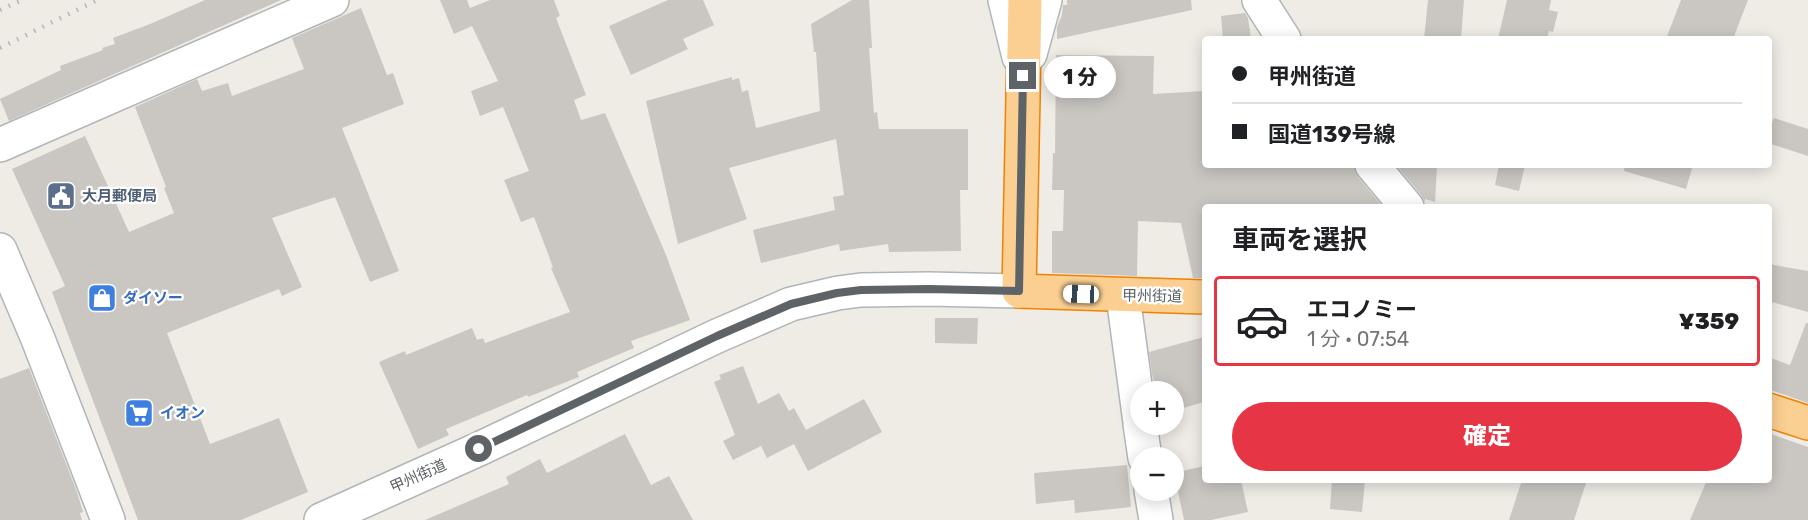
<!DOCTYPE html>
<html lang="ja">
<meta charset="utf-8">
<style>
:root{--surface:#fff;--page:#f2f2f2;--text:#202124;--muted:#757577;--line:#e0e0e0;--accent:#e63544}
body{margin:0;font-family:Rubik,"Noto Sans JP",sans-serif;background:var(--page);color:var(--text);height:100vh;display:flex;flex-direction:column;font-size:22px;white-space:nowrap}
*{box-sizing:border-box;margin:0}
p{font-size:20px;color:var(--muted)}
.icon{flex:none;width:33px;height:33px;fill:none;stroke:currentColor;stroke-width:2;stroke-linecap:round;stroke-linejoin:round}
.map{position:relative;flex:1;overflow:hidden}
.drawer{position:absolute;left:1202px;top:204px;width:570px;height:279px;display:flex;flex-direction:column;background:var(--surface);border-radius:6px;box-shadow:0 3px 15px #0003}
.drawer>*{flex:none}
.banner{position:absolute;left:1202px;top:36px;width:570px;height:132px;border-radius:6px;box-shadow:0 3px 15px #0003;display:grid;align-content:center;height:132px;padding:0 30px;background:var(--surface)}
.buttons{position:absolute;left:1130px;top:381px;display:grid;gap:12px}
.buttons a{display:grid;place-items:center;width:54px;height:54px;border-radius:50%;background:var(--surface);box-shadow:0 3px 15px #0003;font-size:30px}
.end{position:absolute;width:27px;height:27px;margin:-14px;border:8px solid #5d6366;background:#fff;box-shadow:0 0 0 3px #fff}
.from{border-radius:50%}
.bubble{position:absolute;height:42px;border-radius:21px;background:var(--surface);box-shadow:0 3px 15px #0003;font-size:20px;font-weight:800;line-height:42px;text-align:center}
.car{position:absolute;width:18px;height:36px;margin:-18px -9px;border-radius:8px;box-shadow:0 0 4px 2px #0007;background:linear-gradient(#fff 24%,#345 0 40%,#fff 0 76%,#345 0 86%,#fff 0)}
.banner b{display:flex;align-items:center;gap:21px;height:57px;font-size:22px}
.banner b+b{border-top:2px solid var(--line)}
.banner i{width:15px;height:15px;background:var(--text)}
ul{padding:0;list-style:none}
li{display:flex;align-items:center;gap:18px;height:90px;margin:0 12px 9px;padding:0 18px;border:3px solid transparent;border-radius:6px}
li div{flex:1}
li b{display:block;font-size:22px}
li em{font-style:normal;font-weight:800}
li.active{border-color:var(--accent)}
li>.icon{width:54px;height:54px;stroke-width:1.5}
h2{padding:0 30px;font-size:27px;line-height:72px}
.cta{display:flex;gap:12px;margin-top:auto;padding:12px 30px}
.cta a{flex:1;height:69px;border-radius:36px;background:var(--accent);color:#fff;font-size:24px;font-weight:800;line-height:69px;text-align:center}
.map>svg:first-child{display:block}
</style>
<div class="map">
<svg width="1808" height="520" viewBox="0 0 1808 520">
<rect width="100%" height="100%" fill="#efece6"/>
<path fill="#cac7c3" d="M205 0H281L9 121 0 99 61 70 60 66 103 50 102 48 115 44 113 38 150 24Z
M440 0H467L470 8 490 0H554L560 16 556 18 586 95 574 100 581 120 605 113 666 255 690 320 631 341 634 348 577 372 579 377 528 397 527 395 446 429 449 435 418 449 379 362 405 351 406 355 472 328 477 340 483 338 485 343 570 312 551 268 553 267 534 217 521 222 504 180 529 171 503 107 480 116 471 91 498 81 472 26 454 34Z
M668 0H703L714 25 683 39 688 49 631 75 609 26Z
M852 0H869L872 48H869L874 113 877 112 879 129H968V190H960L961 251 889 252 888 244 840 251 839 244 761 263 753 230 835 210 833 197 844 195 836 139 729 168 747 219 678 244 646 101 732 77V80L739 78 742 92 748 90 756 128 820 111 816 52H814L811 24Z
M1067 0H1191L1192 10 1057 39V27L1062 15 1063 5H1067Z
M1428 0H1464L1461 39H1424Z
M1507 0H1551L1549 10 1558 12 1553 32 1549 31 1547 39H1498Z
M1681 0H1748L1733 39H1666Z
M361 8 387 75 393 73 404 104 342 128 399 271 370 282 335 197 272 218 302 287 282 296 279 289 167 333 210 444 279 418 308 492 241 520H138L52 292 65 286 12 169 85 136 129 232 174 213 164 188 166 187 135 107 197 79 202 91 228 83 232 96 304 69 292 38Z
M1245 13 1248 18 1251 39H1223L1221 16Z
M1056 55 1154 56 1153 94 1204 91V165H1347L1354 166 1358 177 1383 207H1204V278H1193L1181 223 1138 221 1137 276 1052 273V231H1063L1064 190H1052L1053 153H1055Z
M1774 118 1808 129V156L1768 143V132Z
M1396 165H1437L1435 202 1425 199V202L1421 195Z
M1499 165H1525L1519 191 1495 185Z
M1625 165H1693L1686 189 1624 171Z
M1768 264 1808 271V312L1768 301Z
M935 318H978L977 344 935 343Z
M1806 323H1808V403L1768 389V357L1790 365Z
M1204 337V402L1173 411V392H1157L1152 374 1149 352Z
M743 366 758 404 779 393 789 411 794 408 806 430 864 399 882 432 808 471 794 444 767 458 761 446 733 460 723 441 735 435 714 382 721 379 719 375Z
M29 368 77 492 83 512 80 513 82 520H0V379Z
M1768 433 1808 447V520H1690L1707 480H1768Z
M625 434 651 485 669 476 693 520H425L509 484 506 477 540 459 547 473Z
M1127 465 1131 507 1075 513 1074 500 1036 504 1034 473Z
M1204 466V480H1241L1248 512 1211 520H1184L1174 473Z
M1332 480H1365L1362 512 1330 509Z
M1522 480H1587L1574 520H1509Z"/>
<g fill="none" stroke-linecap="round" stroke-linejoin="round">
<g stroke="#b1b5b8" stroke-width="36">
<path id="minor" d="M1005 0 1019 57
M1259 0 1284 39
M1030 54 1045 0
M0 145 332 0
M1372 165 1407 207
M0 250 38 339 108 520
M1123 296 1140 422
M1140 424 1145 458
M1151 490 1156 520
M321 520 479 449 717 336 791 304 838 293 861 290 929 289 1019 291"/>
</g>
<g stroke="#f18104" stroke-width="36">
<path id="highway" d="M1025 0 1019 291 1204 297
M1768 410 1808 423"/>
</g>
<use href="#minor" stroke="#fff" stroke-width="33"/>
<use href="#highway" stroke="#fbcf91" stroke-width="33"/>
<path stroke="#b4b5b6" stroke-width="4.5" stroke-dasharray="1.5 8" stroke-linecap="butt" d="M0 10 22 0
M0 48 97 0"/>
</g>
<g fill="none" stroke-linecap="round" stroke-linejoin="round">
<path stroke="#5d6366" stroke-width="8" d="M479 449 717 336 791 304 837 293 861 290 929 289 1019 291 1023 76"/>
</g>
<defs>
<g id="civic-square" transform="scale(1.5)"><rect x="-9" y="-9" width="18" height="18" rx="4" fill="#5c6f8a" stroke="#fff"/><path d="M-.6-6.5H3V-4.5H.6V-3L4-1V1h2V6H-6V1h2V-1L-.6-3ZM-1.2 2.5V6h2.4V2.5Z" fill="#fff"/></g>
<g id="shop-square" transform="scale(1.5)"><rect x="-9" y="-9" width="18" height="18" rx="4" fill="#3f7fe0" stroke="#fff"/><path d="M-5-2.5h2.3a2.7 3.5 0 0 1 5.4 0H5L5.5 6h-11ZM-1.5-2.5h3a1.5 2.3 0 0 0-3 0Z" fill="#fff"/></g>
<g id="supermarket-square" transform="scale(1.5)"><rect x="-9" y="-9" width="18" height="18" rx="4" fill="#3f7fe0" stroke="#fff"/><path d="M-6-5.5h2.5l.6 2H6L4.5 2H-2.5L-4.4-4H-6ZM-1.5 3.2a1.3 1.3 0 1 0 .1 0ZM3 3.2a1.3 1.3 0 1 0 .1 0Z" fill="#fff"/></g>
</defs>
<g fill-rule="evenodd">
<use href="#civic-square" x="61" y="196"/>
<use href="#shop-square" x="102" y="298"/>
<use href="#supermarket-square" x="139" y="413"/>
</g>
<g text-anchor="middle" stroke-width="4.5" stroke-linejoin="round" paint-order="stroke">
<g font-size="15" font-weight="bold" fill="#4e5e75" stroke="#fff" text-anchor="start">
<text x="82" y="201">大月郵便局</text>
</g>
<g font-size="15" fill="#5d6366" stroke="#fff">
<text transform="translate(1152 296) rotate(1)" y="5">甲州街道</text>
<text transform="translate(418 476) rotate(-24)" y="5">甲州街道</text>
</g>
<g font-size="15" font-weight="bold" fill="#366cbe" stroke="#fff" text-anchor="start">
<text x="123" y="303">ダイソー</text>
<text x="160" y="418">イオン</text>
</g>
</g>
</svg>
<div class="buttons">
<a>+</a>
<a>−</a>
</div>
<i class="end from" style="left:479px;top:449px"></i>
<i class="end" style="left:1023px;top:76px"></i>
<div class="bubble" style="left:1044px;top:56px;width:72px">1 分</div>
<i class="car" style="left:1081px;top:294px;rotate:272deg"></i>
<div class="banner">
<b><i class="from"></i>甲州街道</b>
<b><i></i>国道139号線</b>
</div>
<section class="drawer">
<h2>車両を選択</h2>
<ul>
<li class="active"><svg class="icon" aria-label="car" viewBox="0 0 24 24"><path d="M5 17H2v-5l4-1 3-4h7l3 4 3 1v5h-3M9 17h6M6 11h13"/><circle cx="7" cy="17" r="2"/><circle cx="17" cy="17" r="2"/></svg><div><b>エコノミー</b><p>1 分 · 07:54</p></div><em>¥359</em></li>
</ul>
<div class="cta"><a>確定</a></div>
</section>
</div>
